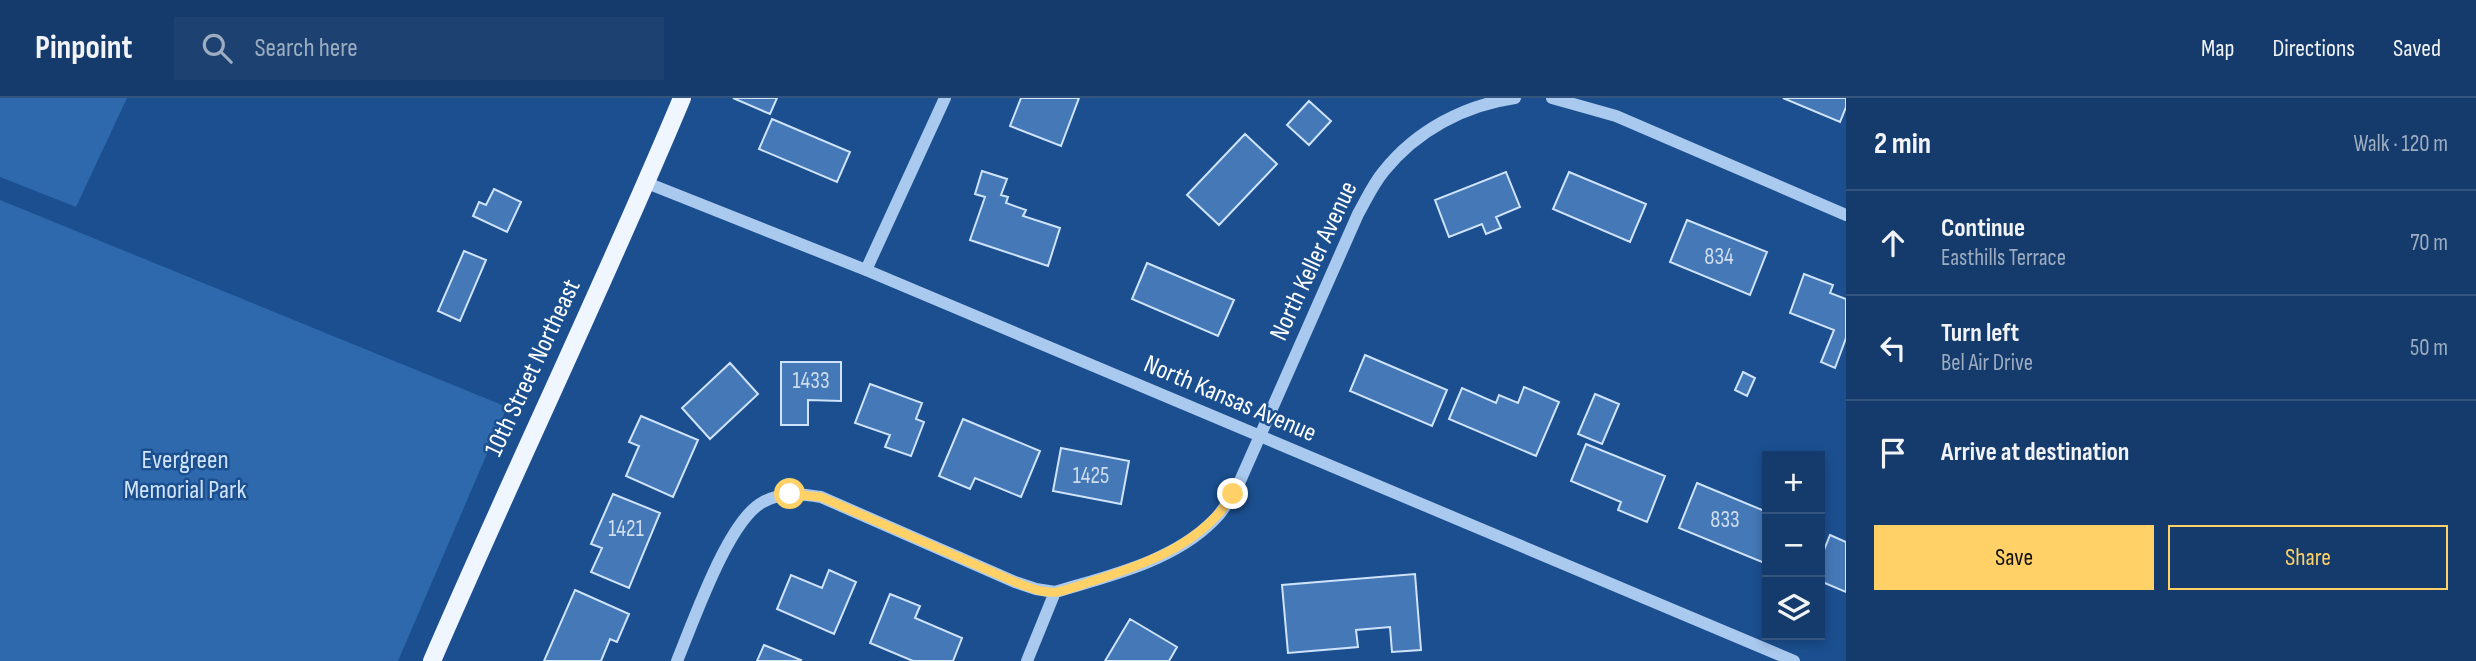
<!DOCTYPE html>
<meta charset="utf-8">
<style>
:root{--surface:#143b6b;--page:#1d4271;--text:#f1f3f6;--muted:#9dadc1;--line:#33557e;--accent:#ffd166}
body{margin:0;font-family:"Sofia Sans Condensed",sans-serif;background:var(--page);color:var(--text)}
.controls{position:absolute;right:21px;bottom:21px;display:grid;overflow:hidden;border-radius:0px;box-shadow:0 4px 10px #0003}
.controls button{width:63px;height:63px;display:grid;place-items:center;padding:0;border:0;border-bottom:2px solid var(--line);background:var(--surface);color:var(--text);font:35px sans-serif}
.stop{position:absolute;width:21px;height:21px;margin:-16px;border:5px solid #ffd166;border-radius:50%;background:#fff}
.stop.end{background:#ffd166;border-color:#fff;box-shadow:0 2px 7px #0008}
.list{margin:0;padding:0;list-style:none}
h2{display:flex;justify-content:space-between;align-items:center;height:91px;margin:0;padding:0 28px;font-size:30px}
h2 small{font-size:23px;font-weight:400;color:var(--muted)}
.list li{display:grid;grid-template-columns:46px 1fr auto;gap:21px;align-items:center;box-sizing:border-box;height:105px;padding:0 28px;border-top:2px solid var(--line)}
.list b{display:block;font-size:26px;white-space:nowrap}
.list p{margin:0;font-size:23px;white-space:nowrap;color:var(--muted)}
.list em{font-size:23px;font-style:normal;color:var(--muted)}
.actions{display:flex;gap:14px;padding:21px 28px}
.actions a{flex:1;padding:16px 0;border:2px solid var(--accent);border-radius:0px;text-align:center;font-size:24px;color:var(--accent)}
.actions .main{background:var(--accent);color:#111}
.icon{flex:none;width:38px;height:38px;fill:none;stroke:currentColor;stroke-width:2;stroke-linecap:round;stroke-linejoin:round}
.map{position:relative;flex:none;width:1846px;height:563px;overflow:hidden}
header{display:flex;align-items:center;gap:42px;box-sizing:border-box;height:98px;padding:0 35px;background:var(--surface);border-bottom:2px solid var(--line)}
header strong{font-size:33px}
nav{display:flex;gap:38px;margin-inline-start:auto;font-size:24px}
.search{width:490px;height:63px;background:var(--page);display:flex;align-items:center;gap:18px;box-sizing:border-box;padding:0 24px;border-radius:0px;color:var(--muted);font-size:26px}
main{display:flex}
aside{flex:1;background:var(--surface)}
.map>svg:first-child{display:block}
.green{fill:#2e69ad}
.building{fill:#4478b7;stroke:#cfe3fa;stroke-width:2}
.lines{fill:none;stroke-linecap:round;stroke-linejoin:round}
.minor{stroke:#a9c9ee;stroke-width:12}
.major{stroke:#f0f6ff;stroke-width:18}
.route{stroke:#ffd166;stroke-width:9}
.labels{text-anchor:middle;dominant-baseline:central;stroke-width:5;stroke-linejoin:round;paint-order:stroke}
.number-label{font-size:23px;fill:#d0dded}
.street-label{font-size:26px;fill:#fff;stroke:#1b4f8f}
.park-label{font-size:26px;fill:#cfe3fa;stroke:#1b4f8f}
</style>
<header>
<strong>Pinpoint</strong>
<div class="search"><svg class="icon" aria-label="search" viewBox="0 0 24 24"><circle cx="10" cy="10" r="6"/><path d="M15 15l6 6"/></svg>Search here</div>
<nav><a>Map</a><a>Directions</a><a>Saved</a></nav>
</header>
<main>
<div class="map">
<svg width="1846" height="563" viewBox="0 0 1846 563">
<rect width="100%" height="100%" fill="#1b4f8f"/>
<!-- green -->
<path class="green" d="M0,0H127L76,109L0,79Z
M0,102L507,309L398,563H0Z"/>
<!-- building -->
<path class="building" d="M733,0H777L770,16Z
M1021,0H1079L1061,48L1010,28Z
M1783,0H1846V9L1840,24Z
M1309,3L1331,23L1309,47L1287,27Z
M772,21L850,54L837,84L759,51Z
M1245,36L1277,66L1219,127L1187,97Z
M982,73L1007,81L1001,97L1008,99L1006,105L1026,112L1023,118L1060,130L1048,168L970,142L985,99L975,96Z
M1506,74L1520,109L1496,119L1501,130L1486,136L1482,126L1449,139L1435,102Z
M1569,74L1646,106L1630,144L1553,111Z
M494,91L521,104L507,134L473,118L479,104L486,107Z
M1687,122L1767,154L1750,197L1670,164Z
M464,153L486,162L460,223L438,213Z
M1147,165L1234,202L1218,238L1132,201Z
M1804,176L1833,187L1830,195L1846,201V240L1835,270L1821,264L1834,232L1790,215Z
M1365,257L1447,292L1432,328L1350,293Z
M781,264H841V303L808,302V327H781Z
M730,265L758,296L710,341L682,310Z
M1743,274L1755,280L1747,298L1735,292Z
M870,286L922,305L916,321L924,324L911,358L885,349L890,337L855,325Z
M1524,289L1559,304L1536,358L1449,321L1462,290L1496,305L1499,297L1518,305Z
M1595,296L1619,306L1602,346L1578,336Z
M641,318L698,342L673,399L626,378L639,348L629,344Z
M963,321L1040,353L1021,399L975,380L970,391L939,378Z
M1586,346L1665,378L1647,424L1618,412L1621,404L1571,383Z
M1061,350L1129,363L1121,406L1053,393Z
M1697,385L1767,414V466L1679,430Z
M613,396L660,415L629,490L591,474L602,450L591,446Z
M1830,437L1846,444V494L1820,483V462Z
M829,472L856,484L834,536L777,511L791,477L822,490Z
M1415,476L1421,552L1392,554L1390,529L1356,532L1358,549L1288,555L1282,487Z
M575,492L629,516L617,544L610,541L601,563H544Z
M890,496L920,508L915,520L962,540L953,563H913L870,545Z
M1130,521L1177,549L1169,563H1105Z
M764,547L801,562L800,563H757Z"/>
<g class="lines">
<!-- minor -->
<path class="minor" d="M1552,0L1616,18L1846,117
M647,85L866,172L1794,563
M866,172L945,0
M677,563C693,525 728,422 763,404C781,394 801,396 821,399L1015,484L1036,491L1055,494
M1027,563L1055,494C1108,478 1172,464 1213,423C1225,412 1232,397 1240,383L1358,116C1366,102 1373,86 1384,73C1416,33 1464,7 1515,0"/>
<!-- major -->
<path class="major" d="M432,563C513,375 603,189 682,0"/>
</g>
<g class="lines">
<!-- route -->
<path class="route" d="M790,396L821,399L1015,484C1028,489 1043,496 1057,494C1071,491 1085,485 1099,481C1151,464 1204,444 1233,396"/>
</g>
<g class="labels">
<!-- number labels -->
<g class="number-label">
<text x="1719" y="159">834</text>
<text x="811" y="283">1433</text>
<text x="1091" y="378">1425</text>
<text x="1725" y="422">833</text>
<text x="626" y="431">1421</text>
</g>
<!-- street labels -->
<g class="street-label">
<text transform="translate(1314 163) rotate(-65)">North Keller Avenue</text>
<text transform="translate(533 270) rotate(-65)">10th Street Northeast</text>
<text transform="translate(1230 301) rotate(23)">North Kansas Avenue</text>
</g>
<!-- park labels -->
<g class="park-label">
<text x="185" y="362">Evergreen<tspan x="185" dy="30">Memorial Park</tspan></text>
</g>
</g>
</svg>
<div class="controls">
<button>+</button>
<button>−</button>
<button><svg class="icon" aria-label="layers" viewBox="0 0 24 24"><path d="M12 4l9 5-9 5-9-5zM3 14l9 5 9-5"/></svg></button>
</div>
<div class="stop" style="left:790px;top:396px"></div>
<div class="stop end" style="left:1233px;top:396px"></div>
</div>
<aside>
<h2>2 min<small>Walk · 120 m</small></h2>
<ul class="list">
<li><svg class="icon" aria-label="ahead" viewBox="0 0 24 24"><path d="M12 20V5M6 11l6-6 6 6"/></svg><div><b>Continue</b><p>Easthills Terrace</p></div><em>70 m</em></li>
<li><svg class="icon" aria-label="left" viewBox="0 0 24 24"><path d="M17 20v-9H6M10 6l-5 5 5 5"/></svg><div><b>Turn left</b><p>Bel Air Drive</p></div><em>50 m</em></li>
<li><svg class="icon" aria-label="arrive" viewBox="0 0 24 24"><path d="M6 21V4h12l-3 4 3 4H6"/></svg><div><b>Arrive at destination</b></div></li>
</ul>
<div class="actions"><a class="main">Save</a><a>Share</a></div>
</aside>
</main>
